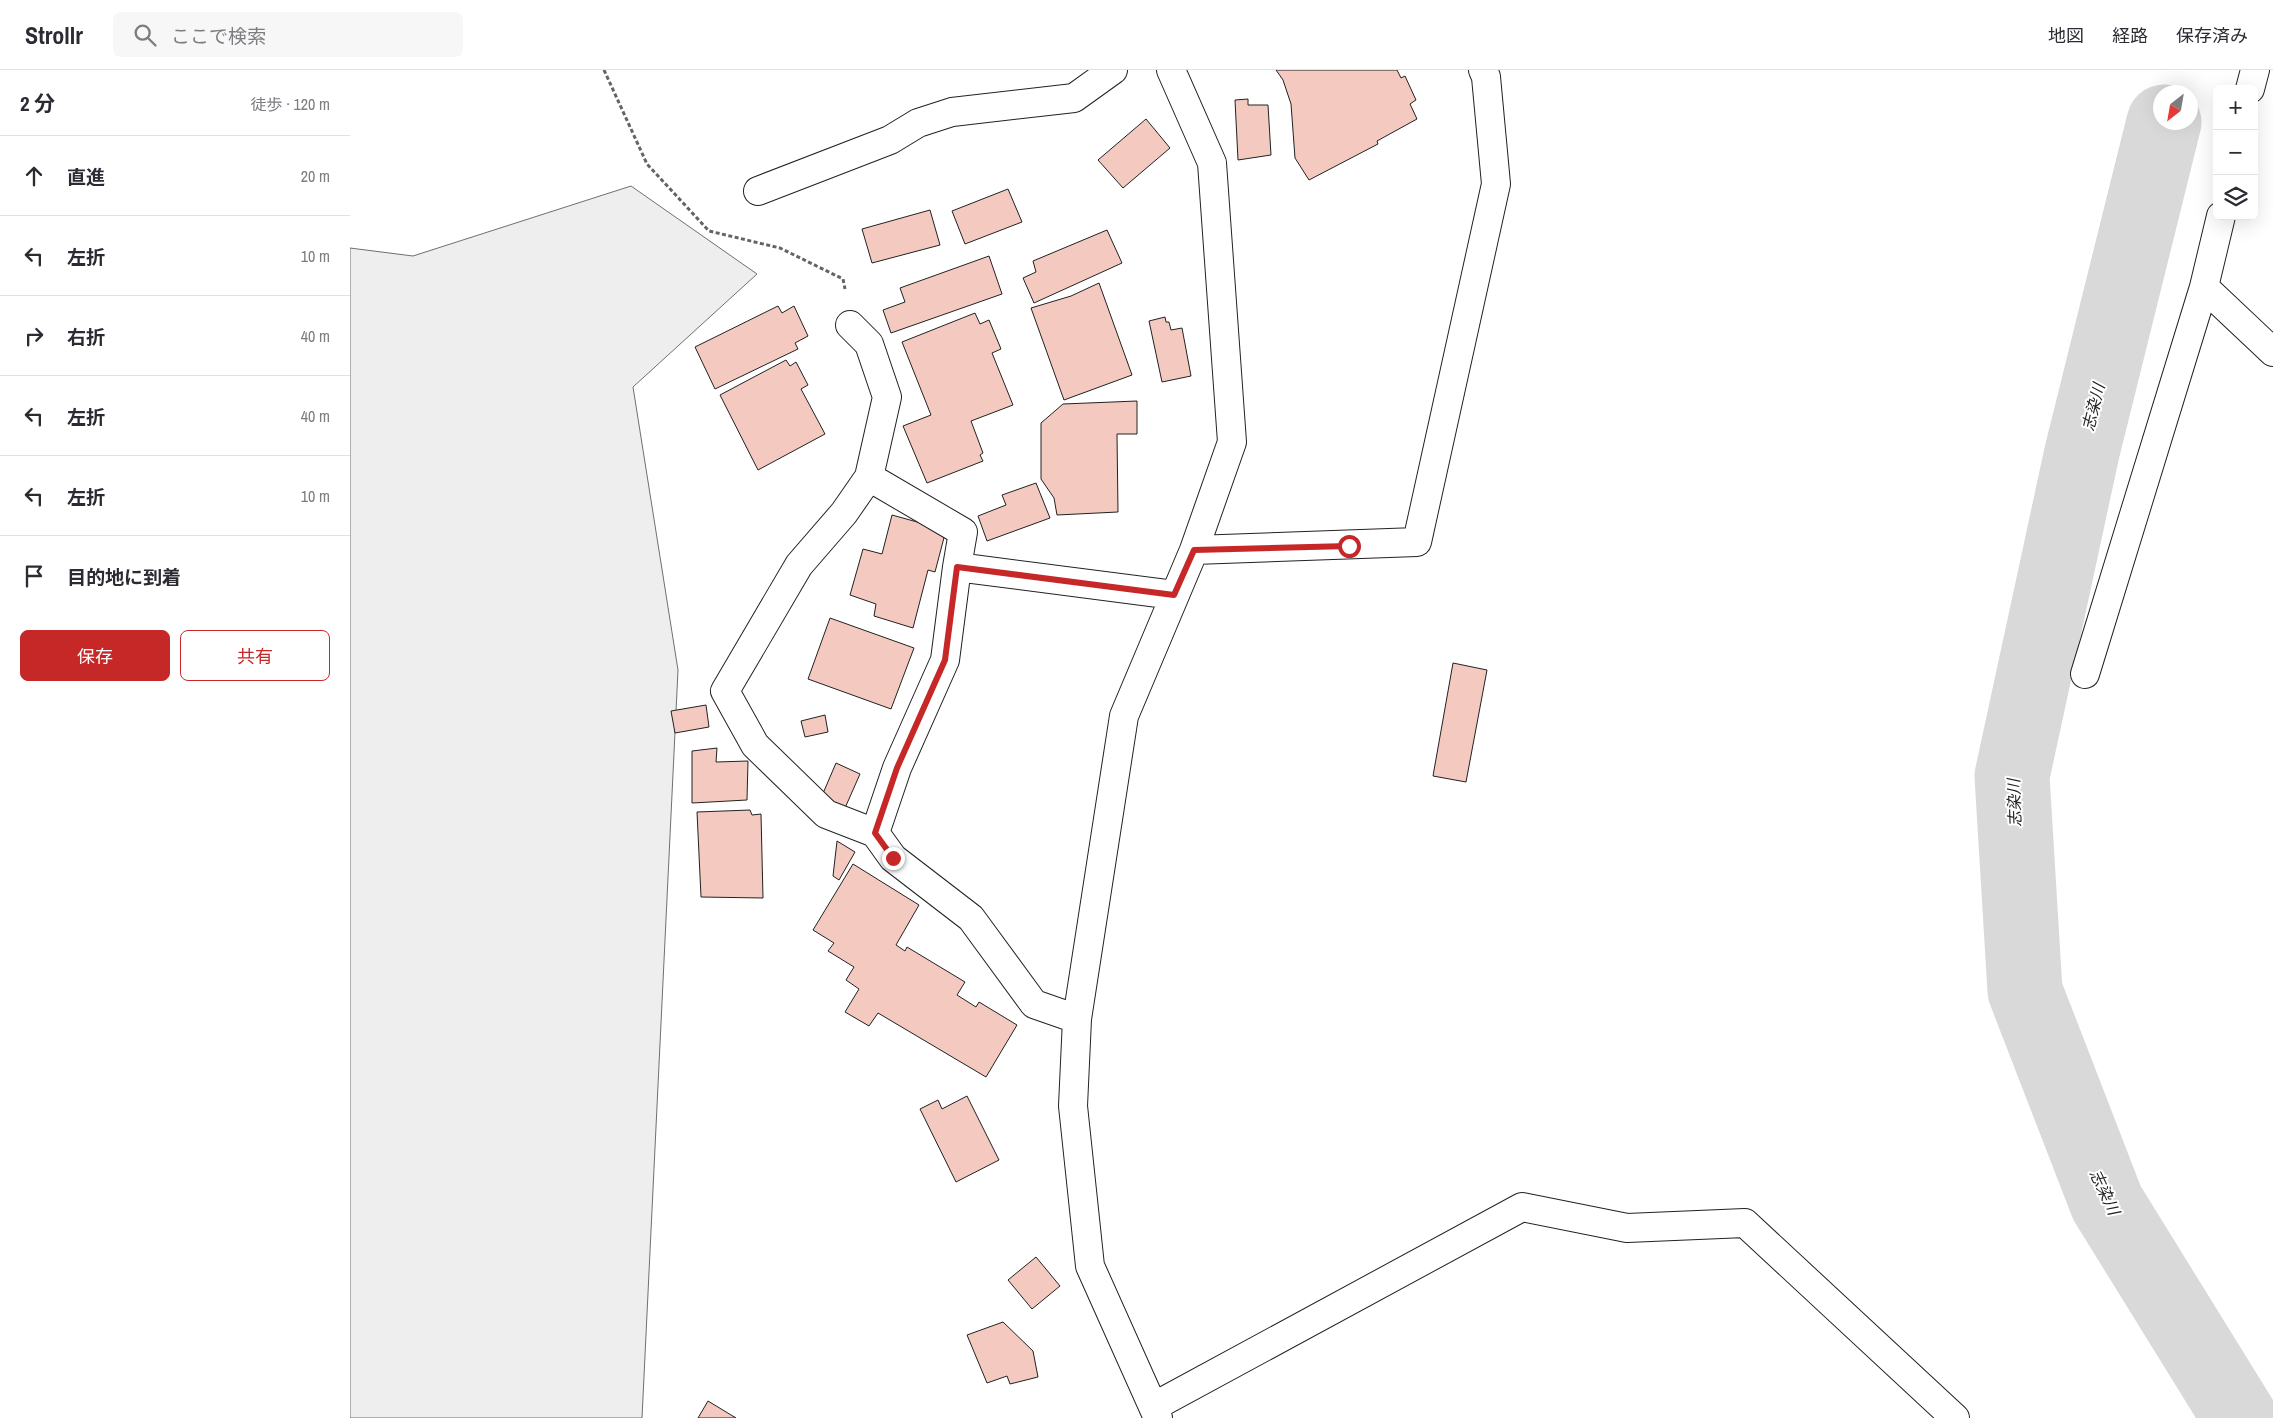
<!DOCTYPE html>
<html lang="ja">
<meta charset="utf-8">
<style>
:root{--surface:#fff;--page:#f7f7f7;--text:#2b2b33;--muted:#7c7c81;--line:#e1e1e2;--accent:#c62828}
body{margin:0;font-family:"Archivo Narrow","Noto Sans JP",sans-serif;background:var(--page);color:var(--text)}
.controls{position:absolute;right:15px;top:15px;display:grid;overflow:hidden;border-radius:8px;box-shadow:0 5px 20px #0002}
.controls button{width:45px;height:45px;display:grid;place-items:center;padding:0;border:0;border-bottom:1px solid var(--line);background:var(--surface);color:var(--text);font:25px sans-serif}
.compass{position:absolute;left:1803px;top:15px;width:45px;height:45px;border-radius:50%;background:var(--surface);box-shadow:0 5px 20px #0002;rotate:211deg}
.stop{position:absolute;width:15px;height:15px;margin:-11px;border:4px solid #c62828;border-radius:50%;background:#fff}
.stop.end{background:#c62828;border-color:#fff;box-shadow:0 1px 5px #0008}
.list{margin:0;padding:0;list-style:none}
h2{display:flex;justify-content:space-between;align-items:center;height:65px;margin:0;padding:0 20px;font-size:21px}
h2 small{font-size:16px;font-weight:400;color:var(--muted)}
.list li{display:grid;grid-template-columns:32px 1fr auto;gap:15px;align-items:center;box-sizing:border-box;height:80px;padding:0 20px;border-top:1px solid var(--line)}
.list b{display:block;font-size:19px;white-space:nowrap}
.list em{font-size:16px;font-style:normal;color:var(--muted)}
.actions{display:flex;gap:10px;padding:15px 20px}
.actions a{flex:1;padding:11px 0;border:1px solid var(--accent);border-radius:8px;text-align:center;font-size:18px;color:var(--accent)}
.actions .main{background:var(--accent);color:#fff}
.icon{flex:none;width:28px;height:28px;fill:none;stroke:currentColor;stroke-width:2;stroke-linecap:round;stroke-linejoin:round}
.map{position:relative;flex:none;width:1923px;height:1348px;overflow:hidden}
header{display:flex;align-items:center;gap:30px;box-sizing:border-box;height:70px;padding:0 25px;background:var(--surface);border-bottom:1px solid var(--line)}
header strong{font-size:24px}
nav{display:flex;gap:28px;margin-inline-start:auto;font-size:18px}
.search{width:350px;height:45px;background:var(--page);display:flex;align-items:center;gap:12px;box-sizing:border-box;padding:0 18px;border-radius:8px;color:var(--muted);font-size:19px}
main{display:flex}
aside{flex:1;background:var(--surface)}
.map>svg:first-child{display:block}
.green{fill:#eee;stroke:#6f6f6f}
.lines{fill:none;stroke-linecap:round;stroke-linejoin:round}
.river{stroke:#d9d9d9;stroke-width:75}
.building{fill:#f3c9c0;stroke:#222}
.minor-casing{stroke:#222;stroke-width:30}
.path{stroke:#646464;stroke-width:3;stroke-dasharray:4 2.5;stroke-linecap:butt}
.minor{stroke:#fff;stroke-width:28}
.route{stroke:#c62828;stroke-width:6}
.labels{text-anchor:middle;dominant-baseline:central;stroke-width:4;stroke-linejoin:round;paint-order:stroke}
.water-label{font-size:16px;font-style:italic;fill:#222;stroke:#fff}
</style>
<header>
<strong>Strollr</strong>
<div class="search"><svg class="icon" aria-label="search" viewBox="0 0 24 24"><circle cx="10" cy="10" r="6"/><path d="M15 15l6 6"/></svg>ここで検索</div>
<nav><a>地図</a><a>経路</a><a>保存済み</a></nav>
</header>
<main>
<aside>
<h2>2 分<small>徒歩 · 120 m</small></h2>
<ul class="list">
<li><svg class="icon" aria-label="ahead" viewBox="0 0 24 24"><path d="M12 20V5M6 11l6-6 6 6"/></svg><div><b>直進</b></div><em>20 m</em></li>
<li><svg class="icon" aria-label="left" viewBox="0 0 24 24"><path d="M17 20v-9H6M10 6l-5 5 5 5"/></svg><div><b>左折</b></div><em>10 m</em></li>
<li><svg class="icon" aria-label="right" viewBox="0 0 24 24"><path d="M7 20v-9h11M14 6l5 5-5 5"/></svg><div><b>右折</b></div><em>40 m</em></li>
<li><svg class="icon" aria-label="left" viewBox="0 0 24 24"><path d="M17 20v-9H6M10 6l-5 5 5 5"/></svg><div><b>左折</b></div><em>40 m</em></li>
<li><svg class="icon" aria-label="left" viewBox="0 0 24 24"><path d="M17 20v-9H6M10 6l-5 5 5 5"/></svg><div><b>左折</b></div><em>10 m</em></li>
<li><svg class="icon" aria-label="arrive" viewBox="0 0 24 24"><path d="M6 21V4h12l-3 4 3 4H6"/></svg><div><b>目的地に到着</b></div></li>
</ul>
<div class="actions"><a class="main">保存</a><a>共有</a></div>
</aside>
<div class="map">
<svg width="1923" height="1348" viewBox="0 0 1923 1348">
<rect width="100%" height="100%" fill="#fff"/>
<!-- green -->
<path class="green" d="M281,116L407,204L283,317L328,600L292,1348H0V178L63,186Z"/>
<g class="lines">
<!-- river -->
<path class="river" d="M1814,52L1732,382L1662,706L1675,921L1757,1133L1890,1348"/>
</g>
<!-- building -->
<path class="building" d="M926,0H1047L1051,8L1055,6L1066,30L1060,34L1067,49L1027,71L1028,74L959,110L945,88L941,34L933,10Z
M898,29V35H918L921,85L888,90L885,30Z
M796,49L820,78L773,118L748,90Z
M658,119L672,152L615,174L602,141Z
M580,140L590,175L522,193L512,159Z
M757,160L772,193L684,233L673,208L686,202L683,191Z
M639,186L652,224L541,263L533,240L555,232L550,218Z
M749,213L782,305L714,330L681,238L721,226Z
M428,236L432,243L444,236L458,266L445,273L448,279L365,319L345,277Z
M625,243L630,254L639,250L651,279L642,283L663,335L621,351L633,383L630,385L633,391L577,413L553,356L581,345L552,272Z
M815,247L816,252H819L821,260L832,258L841,306L812,312L799,251Z
M436,290L440,296L446,292L458,315L451,319L475,364L408,400L370,325Z
M787,331V364H767L768,442L707,445L704,428L691,409V353L713,334Z
M686,413L700,448L637,471L628,446L656,435L652,425Z
M542,445L596,460L585,502L578,500L563,558L524,546L526,534L500,525L513,479L532,484Z
M480,548L564,578L541,639L458,609Z
M1103,593L1137,600L1116,712L1083,706Z
M356,635L359,657L325,663L321,641Z
M475,645L478,662L455,667L451,651Z
M367,678L366,692L398,691L397,730L342,733V681Z
M486,693L510,704L495,738L471,728Z
M400,740L402,745L411,744L413,828L351,827L347,742Z
M487,771L505,782L489,810L483,806Z
M503,794L569,835L546,875L555,881L557,877L615,912L607,925L626,937L629,932L667,955L636,1007L528,943L519,956L495,942L509,919L496,910L504,897L478,881L484,873L463,860Z
M617,1026L649,1090L606,1112L570,1039L588,1030L592,1039Z
M686,1187L710,1216L682,1239L658,1210Z
M653,1252L683,1281L688,1307L660,1314L657,1306L637,1313L617,1265Z
M358,1331L386,1348H348Z"/>
<g class="lines">
<defs>
<path id="minor" d="M1900,19L1905,0
M408,121L540,70L568,53L602,42L724,28L763,0
M1871,146L1854,217L1923,282
M500,255L519,274L537,327L519,407L494,443L449,495L375,621L405,675L476,744L525,763
M519,407L613,462L607,497
M844,480L1067,472L1146,114L1136,7L1133,0
M1735,604L1854,217
M727,949L684,934L621,848L543,788L525,763L547,698L595,590L607,497L824,525
M803,1337L1172,1137L1277,1158L1395,1153L1605,1348
M808,1348L740,1196L723,1036L727,949L774,646L844,480L882,372L862,93L821,0"/>
</defs>
<!-- minor casing -->
<use href="#minor" class="minor-casing"/>
<!-- path -->
<path class="path" d="M254,0L297,94L359,161L430,178L493,209L495,219"/>
<!-- minor -->
<use href="#minor" class="minor"/>
</g>
<g class="lines">
<!-- route -->
<path class="route" d="M543,788L525,763L547,698L595,590L607,497L824,525L844,480L999,476"/>
</g>
<g class="labels">
<!-- water labels -->
<g class="water-label">
<text transform="translate(1743 337) rotate(-76)">志染川</text>
<text transform="translate(1664 733) rotate(-92)">志染川</text>
<text transform="translate(1755 1122) rotate(65)">志染川</text>
</g>
</g>
</svg>
<div class="controls">
<button>+</button>
<button>−</button>
<button><svg class="icon" aria-label="layers" viewBox="0 0 24 24"><path d="M12 4l9 5-9 5-9-5zM3 14l9 5 9-5"/></svg></button>
</div>
<svg class="compass" viewBox="-18 -18 36 36"><path d="M0-13l5 13h-10z" fill="#e53935"/><path d="M0 13l5-13h-10z" fill="#7c7c81"/></svg>
<div class="stop" style="left:999px;top:476px"></div>
<div class="stop end" style="left:543px;top:788px"></div>
</div>
</main>
